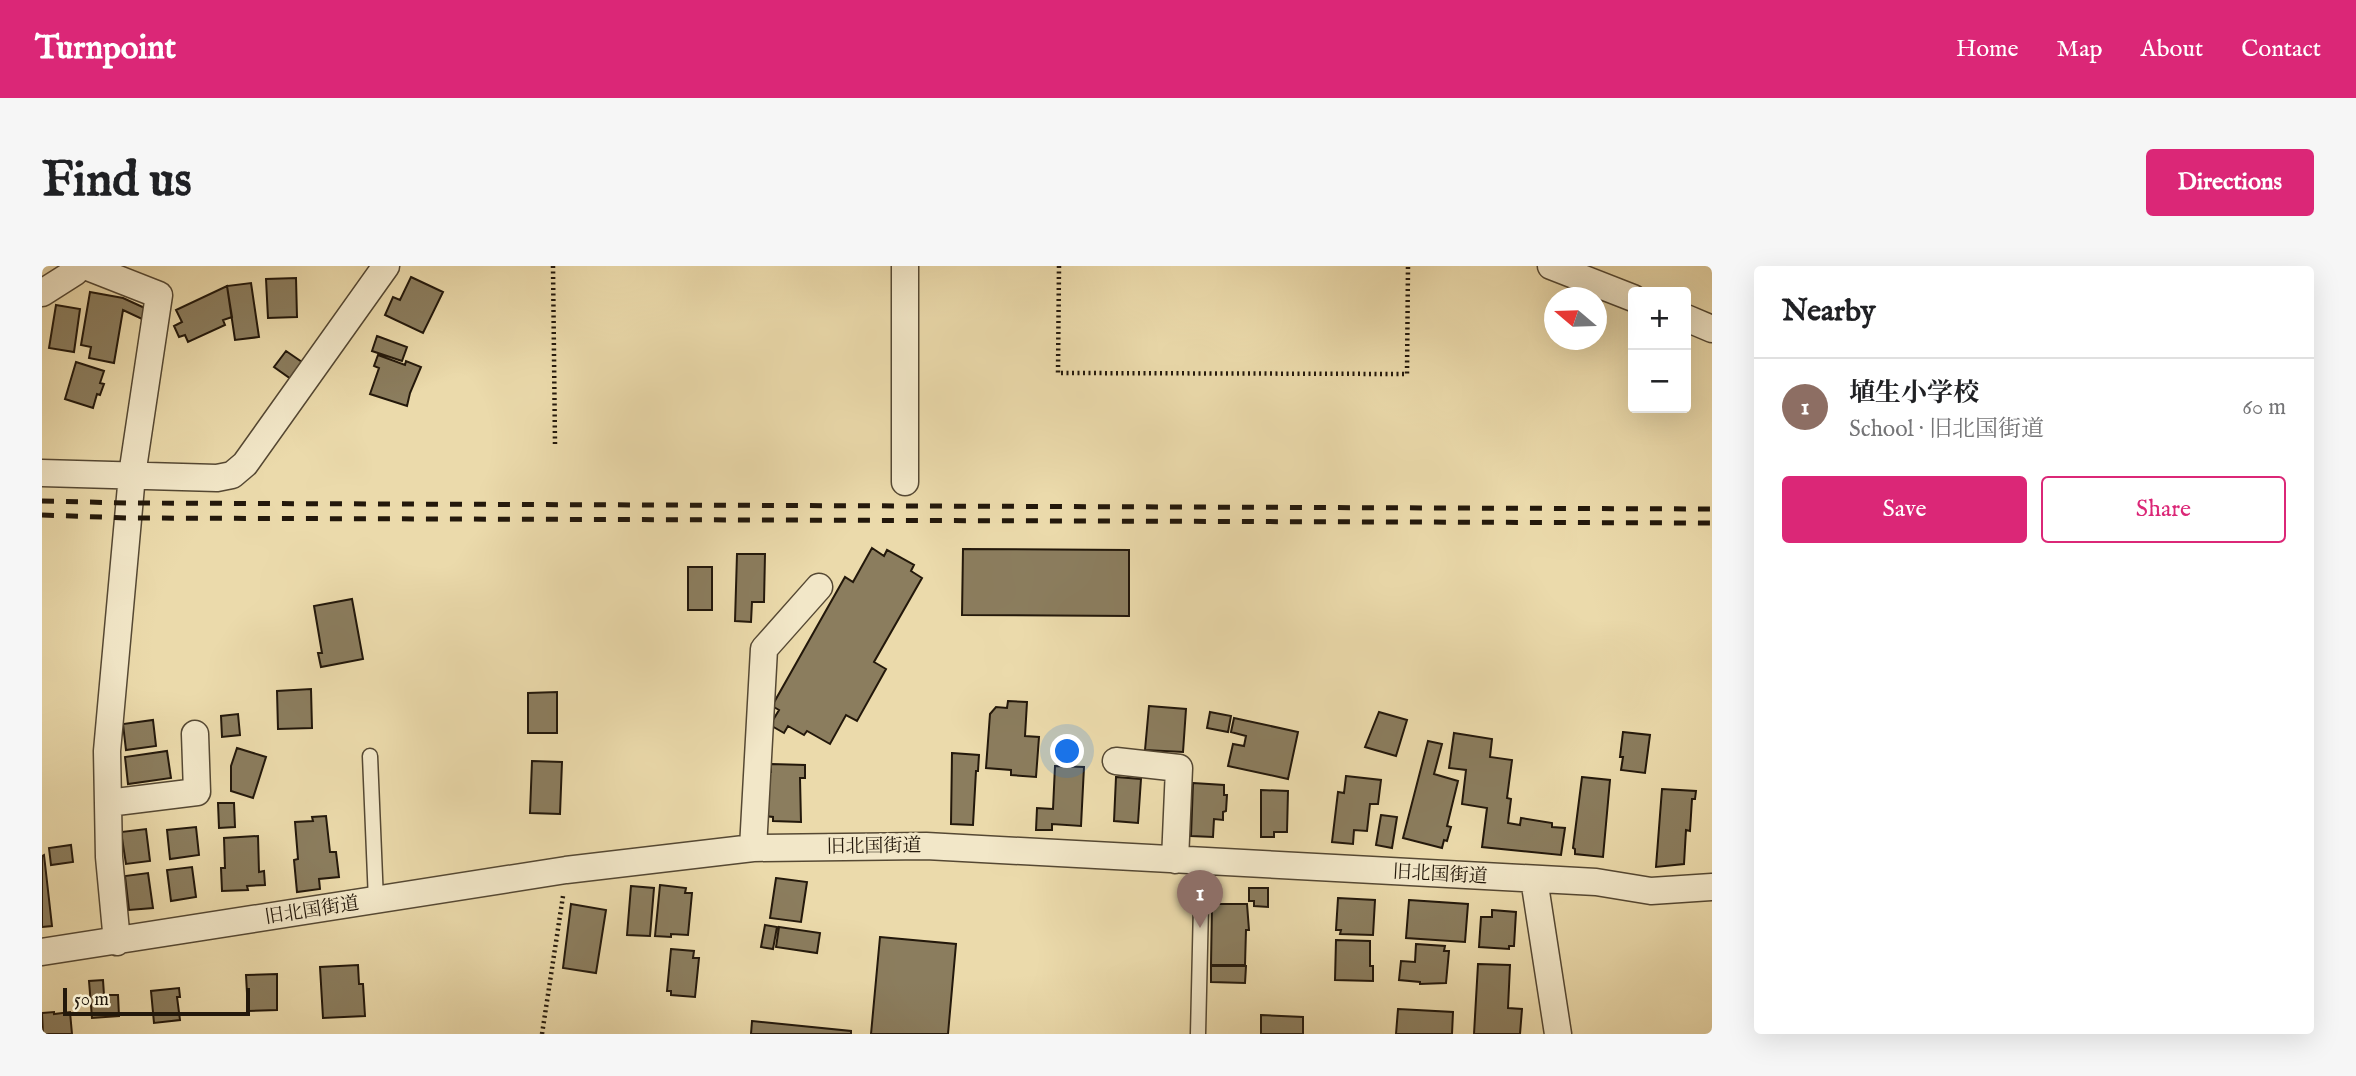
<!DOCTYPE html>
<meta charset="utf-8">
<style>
:root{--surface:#fff;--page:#f6f6f6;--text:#202124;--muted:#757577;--line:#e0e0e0;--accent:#db2777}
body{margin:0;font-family:"IM FELL English","Noto Serif JP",serif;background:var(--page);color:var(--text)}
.controls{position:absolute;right:21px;top:21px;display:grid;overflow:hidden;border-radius:7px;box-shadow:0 7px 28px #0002}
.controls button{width:63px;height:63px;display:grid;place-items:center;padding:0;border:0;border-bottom:2px solid var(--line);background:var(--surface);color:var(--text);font:35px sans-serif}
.compass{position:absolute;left:1502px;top:21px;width:63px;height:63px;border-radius:50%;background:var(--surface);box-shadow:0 7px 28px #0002;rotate:289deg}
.scale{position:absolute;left:21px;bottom:18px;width:187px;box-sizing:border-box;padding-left:7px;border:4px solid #23180b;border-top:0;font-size:19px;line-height:24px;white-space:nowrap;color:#23180b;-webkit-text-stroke:5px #f2e7c8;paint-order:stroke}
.you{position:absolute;left:1026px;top:486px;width:24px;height:24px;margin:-18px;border:5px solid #fff;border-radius:50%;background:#1a73e8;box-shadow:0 0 0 10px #1a73e833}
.badge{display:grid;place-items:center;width:46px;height:46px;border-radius:50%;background:var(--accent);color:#fff;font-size:23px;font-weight:700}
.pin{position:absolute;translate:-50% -58px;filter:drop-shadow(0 2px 4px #0008)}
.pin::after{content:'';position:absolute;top:37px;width:24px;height:21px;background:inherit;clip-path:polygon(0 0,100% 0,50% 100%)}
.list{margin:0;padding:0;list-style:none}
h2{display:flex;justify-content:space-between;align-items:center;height:91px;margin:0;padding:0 28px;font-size:30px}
h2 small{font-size:23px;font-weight:400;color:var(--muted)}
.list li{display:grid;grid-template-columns:46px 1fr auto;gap:21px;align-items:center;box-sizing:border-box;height:98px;padding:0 28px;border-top:2px solid var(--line)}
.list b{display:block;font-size:26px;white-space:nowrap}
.list p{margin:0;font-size:23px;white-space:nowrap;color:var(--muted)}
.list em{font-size:23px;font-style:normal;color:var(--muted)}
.actions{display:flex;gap:14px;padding:21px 28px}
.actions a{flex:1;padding:16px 0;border:2px solid var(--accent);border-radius:7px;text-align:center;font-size:24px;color:var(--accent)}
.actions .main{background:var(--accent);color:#fff}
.map{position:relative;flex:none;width:1670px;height:768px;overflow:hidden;border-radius:7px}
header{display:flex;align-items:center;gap:42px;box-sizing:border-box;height:98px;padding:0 35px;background:var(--accent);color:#fff}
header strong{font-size:33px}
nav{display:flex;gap:38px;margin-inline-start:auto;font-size:24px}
.intro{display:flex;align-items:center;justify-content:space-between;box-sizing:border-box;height:168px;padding:0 42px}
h1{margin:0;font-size:49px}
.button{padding:18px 32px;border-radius:7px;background:var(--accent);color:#fff;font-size:24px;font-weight:700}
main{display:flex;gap:42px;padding:0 42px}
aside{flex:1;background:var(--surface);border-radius:7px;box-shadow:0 7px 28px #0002}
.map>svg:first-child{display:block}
.building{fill:#8b7d5e;stroke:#23180b;stroke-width:2}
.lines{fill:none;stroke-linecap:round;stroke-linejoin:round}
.service-casing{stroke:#554833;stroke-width:17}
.minor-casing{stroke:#554833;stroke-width:29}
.path{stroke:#23180b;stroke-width:4.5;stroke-dasharray:2 3.5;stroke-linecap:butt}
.service{stroke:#f2e7c8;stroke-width:14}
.minor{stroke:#f2e7c8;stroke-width:26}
.rail{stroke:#23180b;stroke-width:5;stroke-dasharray:12 12;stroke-linecap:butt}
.labels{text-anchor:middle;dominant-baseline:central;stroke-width:6;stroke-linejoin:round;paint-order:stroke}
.street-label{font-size:19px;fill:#23180b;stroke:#f2e7c8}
</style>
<header>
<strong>Turnpoint</strong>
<nav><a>Home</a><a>Map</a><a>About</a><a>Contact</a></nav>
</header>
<div class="intro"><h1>Find us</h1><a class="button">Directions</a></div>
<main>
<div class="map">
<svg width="1670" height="768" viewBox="0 0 1670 768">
<rect width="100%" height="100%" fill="#ebdaab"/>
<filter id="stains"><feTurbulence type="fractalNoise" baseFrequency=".00286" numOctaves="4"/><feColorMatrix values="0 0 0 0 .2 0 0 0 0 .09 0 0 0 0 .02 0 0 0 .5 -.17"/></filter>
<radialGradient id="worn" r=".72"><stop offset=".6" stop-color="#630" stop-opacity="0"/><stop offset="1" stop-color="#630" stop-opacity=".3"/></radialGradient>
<!-- building -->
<path class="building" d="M369,11L401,26L381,67L343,49L351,31L358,34Z
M254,12L255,51L226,52L224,13Z
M209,17L217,71L193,74L185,20Z
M185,20L190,51L181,54L183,59L146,76L143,69L137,71L132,60L140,56L134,44Z
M48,26L81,32L105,43L100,53L81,44L72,97L47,92L49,81L39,79Z
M14,39L38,43L32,86L7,82Z
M335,70L365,81L360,95L330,85Z
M244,85L260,96L249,113L232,101Z
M336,89L363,99L364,95L379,101L368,127L365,140L328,128L337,102L332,100Z
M34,96L62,105L58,117L62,118L58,129L55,128L51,142L23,133Z
M830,282L842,290L845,284L872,299L869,305L880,312L832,396L844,403L815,455L804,449L788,478L765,465L762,469L746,460L742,467L728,459L737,444L730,440L803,311L811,316Z
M921,283L1087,284V350L920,349Z
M695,288H723L722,336H710L709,356L693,355Z
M646,301H670V344H646Z
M310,333L321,393L279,401L276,387H280L272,340Z
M269,423L270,462L236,463L235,425Z
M515,426V467H486V427Z
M966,435L985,436L983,470L997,471L994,511L969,509V504L944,502L948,448L954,441L965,442Z
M1107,440L1144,443L1141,486L1103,484Z
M1168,446L1189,450L1186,466L1165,462Z
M1337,446L1365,454L1354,490L1323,481Z
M196,448L198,469L180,471L179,450Z
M1192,452L1256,466L1246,513L1186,500L1191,478L1202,480L1204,470L1189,466Z
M111,454L114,480L84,484L81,458Z
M1581,466L1608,469L1603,507L1579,504L1581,491H1578Z
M1412,467L1450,473L1448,491L1470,494L1465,532L1469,533L1466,557L1478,559L1479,552L1510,557V561L1523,562L1519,589L1440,581L1445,542L1420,538L1424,504L1407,502Z
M1386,475L1400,478L1392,508L1416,515L1405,560L1409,561L1405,575L1402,574L1400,582L1361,572Z
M195,482L224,491L211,532L189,525V500Z
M125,485L129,512L86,518L83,491Z
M910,487L937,489L936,505H934L931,559L909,558Z
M490,495L520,496L518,548L488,547Z
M729,498L763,499V512H758L759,556L731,555V551L723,550L725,506H729Z
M1013,500L1042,501L1039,560L1010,558V564H994L995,542L1011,543Z
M1304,510L1339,514L1336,538H1328L1325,565L1312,564L1311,578L1290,576L1296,526L1302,527Z
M1074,511L1099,513L1096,557L1072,555Z
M1540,511L1568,514L1561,591L1533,588V583L1531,582Z
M1151,517L1182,519V529H1185L1184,545L1181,546V554L1172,553L1171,571L1149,570Z
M1620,523L1654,525L1653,533H1650L1648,565L1644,564L1642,598L1614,601Z
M1219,524L1246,525L1245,566H1232V571H1219Z
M176,537H192L193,561L177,562Z
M1339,549L1355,551L1350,582L1334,579Z
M284,550L288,586H294L297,611L277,613L278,623L255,626L252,594L256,593L253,556L271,555L270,551Z
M154,561L157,589L128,593L125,564Z
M104,563L108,595L84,598L79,566Z
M216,570L217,606L222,605L223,619L205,620L206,624L180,625L179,602H183L182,572Z
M29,579L31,596L9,599L7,582Z
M2,589L10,660L0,661V590Z
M150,601L154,631L129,635L125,604Z
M106,607L111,642L87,644L83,610Z
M734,612L765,616L759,656L728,652Z
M618,619L644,622L643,627H650L646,669L629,668V671L613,670Z
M589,620L612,622L608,670L585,669Z
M1207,622H1226V641L1212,640V635H1207Z
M1296,632L1333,634L1331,669L1298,668L1299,664H1294Z
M1367,634L1426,638L1423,676L1364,672Z
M529,638L564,644L554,707L521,702Z
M1170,638H1205L1207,664H1204L1203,699H1169Z
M1450,644L1474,646L1472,680H1467V683L1437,681L1439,651H1450Z
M723,659L735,661L731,683L719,681Z
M737,661L778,667L775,687L734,681Z
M838,671L914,678L906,768H829Z
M1294,674L1328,675V700H1331V715L1293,714Z
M1374,678L1403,680L1402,685H1407L1404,717L1378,718V716L1357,714L1359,695L1373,696Z
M629,683L652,685L651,692H657L653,731L629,729V725H625Z
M1436,698L1468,699L1466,742L1480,743L1478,768H1432Z
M316,699L317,718H321L323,750L281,752L278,701Z
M1169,700H1204L1203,717L1169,716Z
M235,708V744L206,745L204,709Z
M61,714L62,729H76L77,750L50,752L47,715Z
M137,722L138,731H135L138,754L112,757L109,725Z
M1356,743L1411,746L1410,768H1354Z
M12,746V748L28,746L30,768H1L0,747Z
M1219,749L1261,751V768H1219Z
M710,755L809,765V768H709Z"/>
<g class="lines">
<defs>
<path id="service" d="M328,490L334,635
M1156,768L1160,596"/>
<path id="minor" d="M43,0L117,29L90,209L65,485L67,591L75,676
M863,0V216
M1509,0L1591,32
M0,27L33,6L38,0
M1644,52L1670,63
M0,207L175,212L190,209L203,198L344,0
M1074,495L1137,502L1133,594
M66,537L155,526L153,468
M711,582L722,383L777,321
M1492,613L1516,768
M0,686L524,604L711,582L884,580L1554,616L1609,625L1670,621"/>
</defs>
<!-- service casing -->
<use href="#service" class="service-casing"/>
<!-- minor casing -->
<use href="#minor" class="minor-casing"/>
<!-- path -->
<path class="path" d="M511,0L513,178
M1017,0L1016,107L1365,108L1366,0
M500,768L521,630"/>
<!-- service -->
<use href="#service" class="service"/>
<!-- minor -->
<use href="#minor" class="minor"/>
<!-- rail -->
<path class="rail" d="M0,235L87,237L1670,243
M0,249L85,252L1670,257"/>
</g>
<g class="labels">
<!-- street labels -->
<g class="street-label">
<text transform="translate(832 581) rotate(-1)">旧北国街道</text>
<text transform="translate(1398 609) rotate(3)">旧北国街道</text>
<text transform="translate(270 645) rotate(-9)">旧北国街道</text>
</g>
</g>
<rect width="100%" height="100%" filter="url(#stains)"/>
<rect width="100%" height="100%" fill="url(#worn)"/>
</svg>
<div class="controls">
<button>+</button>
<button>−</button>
</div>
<svg class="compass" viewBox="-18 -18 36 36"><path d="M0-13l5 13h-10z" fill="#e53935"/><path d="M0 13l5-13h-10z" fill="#757577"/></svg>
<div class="scale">50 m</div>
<div class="you"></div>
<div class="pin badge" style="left:1158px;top:662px;background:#8d6e63">1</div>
</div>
<aside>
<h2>Nearby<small></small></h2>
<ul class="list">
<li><span class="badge" style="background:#8d6e63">1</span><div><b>埴生小学校</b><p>School · 旧北国街道</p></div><em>60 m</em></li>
</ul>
<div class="actions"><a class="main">Save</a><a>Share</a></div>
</aside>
</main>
